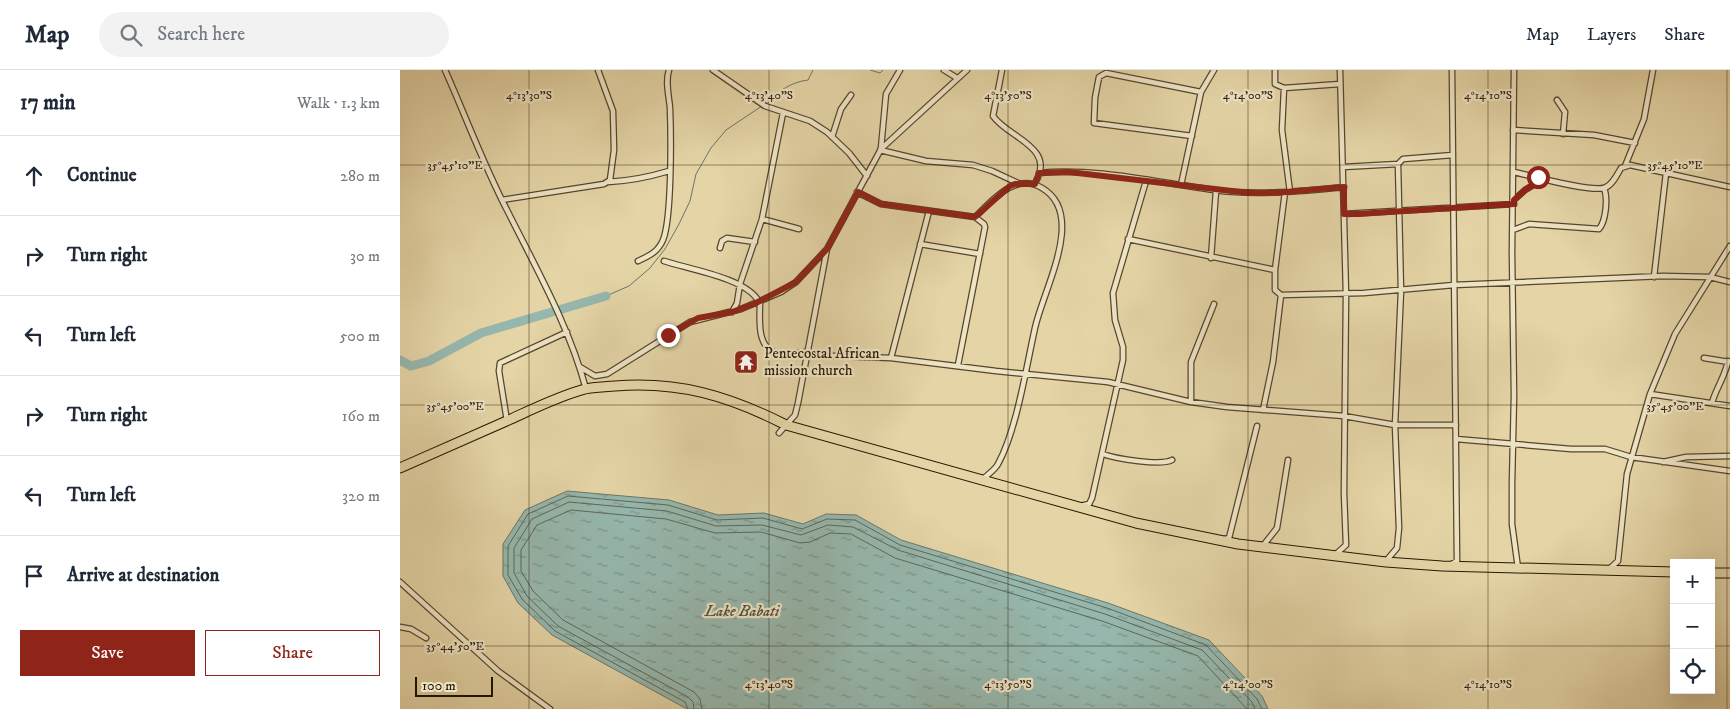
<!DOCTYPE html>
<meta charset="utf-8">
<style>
:root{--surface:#fff;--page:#f2f2f3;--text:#1f2937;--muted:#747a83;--line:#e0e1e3;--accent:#8f2418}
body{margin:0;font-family:"IM FELL DW Pica",serif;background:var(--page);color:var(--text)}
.controls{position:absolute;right:15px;bottom:15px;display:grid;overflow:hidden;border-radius:0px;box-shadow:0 5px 20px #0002}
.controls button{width:45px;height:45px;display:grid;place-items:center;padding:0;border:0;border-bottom:1px solid var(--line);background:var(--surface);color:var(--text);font:25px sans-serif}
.scale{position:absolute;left:15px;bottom:12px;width:78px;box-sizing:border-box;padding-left:5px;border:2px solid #271702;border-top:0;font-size:14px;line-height:18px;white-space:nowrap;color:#271702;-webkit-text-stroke:4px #ede3c5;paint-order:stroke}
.stop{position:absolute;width:15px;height:15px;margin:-11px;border:4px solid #8f2418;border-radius:50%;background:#fff}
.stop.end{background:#8f2418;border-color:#fff;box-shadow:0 1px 5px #0008}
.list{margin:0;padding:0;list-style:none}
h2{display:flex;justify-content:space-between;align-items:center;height:65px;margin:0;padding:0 20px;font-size:21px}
h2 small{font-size:16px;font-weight:400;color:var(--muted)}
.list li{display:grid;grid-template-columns:32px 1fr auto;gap:15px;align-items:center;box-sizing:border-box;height:80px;padding:0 20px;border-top:1px solid var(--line)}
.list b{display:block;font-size:19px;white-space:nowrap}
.list em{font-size:16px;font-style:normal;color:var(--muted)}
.actions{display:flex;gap:10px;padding:15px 20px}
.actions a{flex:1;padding:11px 0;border:1px solid var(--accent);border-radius:0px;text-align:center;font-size:18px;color:var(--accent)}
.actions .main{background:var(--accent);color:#fff}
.icon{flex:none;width:28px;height:28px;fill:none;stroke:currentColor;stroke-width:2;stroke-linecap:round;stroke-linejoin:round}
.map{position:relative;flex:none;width:1330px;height:639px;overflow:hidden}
header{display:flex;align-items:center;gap:30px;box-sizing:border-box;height:70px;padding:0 25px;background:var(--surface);border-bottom:1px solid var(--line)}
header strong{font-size:24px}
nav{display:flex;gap:28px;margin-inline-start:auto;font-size:18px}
.search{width:350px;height:45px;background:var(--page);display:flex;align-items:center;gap:12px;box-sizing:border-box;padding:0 18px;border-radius:28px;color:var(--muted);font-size:19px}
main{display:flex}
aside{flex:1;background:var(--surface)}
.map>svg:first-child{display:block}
.water{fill:url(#water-ripples);stroke:#6a7769}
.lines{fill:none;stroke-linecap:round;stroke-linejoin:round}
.shore{stroke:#5e6758;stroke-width:1}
.stream{stroke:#6a7769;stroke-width:1}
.river{stroke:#96b7ad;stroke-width:9}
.street-casing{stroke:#56462b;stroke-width:7}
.highway-casing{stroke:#271702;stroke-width:11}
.street{stroke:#ede3c5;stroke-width:4.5}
.highway{stroke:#e4d4a6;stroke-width:9}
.route{stroke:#8f2418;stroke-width:6}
.ticks{fill:none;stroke:#271702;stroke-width:1;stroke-opacity:0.45}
.labels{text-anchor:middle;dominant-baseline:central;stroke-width:4.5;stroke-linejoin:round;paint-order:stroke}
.poi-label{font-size:15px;fill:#271702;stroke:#ede3c5;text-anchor:start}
.water-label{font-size:16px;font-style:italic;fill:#4e4f3e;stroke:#ede3c5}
.ticks-label{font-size:12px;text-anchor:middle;fill:#271702;stroke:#ede3c5;stroke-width:4.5;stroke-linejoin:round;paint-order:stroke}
</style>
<header>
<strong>Map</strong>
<div class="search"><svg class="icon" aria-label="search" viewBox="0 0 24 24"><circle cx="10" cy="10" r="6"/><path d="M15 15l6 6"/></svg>Search here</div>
<nav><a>Map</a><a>Layers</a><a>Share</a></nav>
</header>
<main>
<aside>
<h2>17 min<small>Walk · 1.3 km</small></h2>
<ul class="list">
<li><svg class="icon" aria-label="ahead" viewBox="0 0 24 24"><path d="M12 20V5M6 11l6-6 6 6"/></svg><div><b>Continue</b></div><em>280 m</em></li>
<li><svg class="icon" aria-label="right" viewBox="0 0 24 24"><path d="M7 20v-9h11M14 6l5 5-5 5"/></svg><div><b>Turn right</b></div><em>30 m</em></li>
<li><svg class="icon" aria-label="left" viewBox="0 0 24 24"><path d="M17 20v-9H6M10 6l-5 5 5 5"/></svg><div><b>Turn left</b></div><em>500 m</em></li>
<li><svg class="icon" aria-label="right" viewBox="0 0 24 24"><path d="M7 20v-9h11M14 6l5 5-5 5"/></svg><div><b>Turn right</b></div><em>160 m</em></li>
<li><svg class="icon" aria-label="left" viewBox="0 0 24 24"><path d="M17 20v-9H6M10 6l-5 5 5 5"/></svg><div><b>Turn left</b></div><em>320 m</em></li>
<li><svg class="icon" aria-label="arrive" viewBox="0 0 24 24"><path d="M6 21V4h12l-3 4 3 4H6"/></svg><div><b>Arrive at destination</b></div></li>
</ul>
<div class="actions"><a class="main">Save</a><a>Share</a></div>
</aside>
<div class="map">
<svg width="1330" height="639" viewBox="0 0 1330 639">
<defs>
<pattern id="water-ripples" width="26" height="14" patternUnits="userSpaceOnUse" patternTransform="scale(1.25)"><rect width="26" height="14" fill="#96b7ad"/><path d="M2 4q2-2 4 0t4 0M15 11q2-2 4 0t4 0" fill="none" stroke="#7a948b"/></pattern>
</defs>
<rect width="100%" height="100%" fill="#e4d4a6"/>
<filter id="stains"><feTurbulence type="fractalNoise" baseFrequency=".004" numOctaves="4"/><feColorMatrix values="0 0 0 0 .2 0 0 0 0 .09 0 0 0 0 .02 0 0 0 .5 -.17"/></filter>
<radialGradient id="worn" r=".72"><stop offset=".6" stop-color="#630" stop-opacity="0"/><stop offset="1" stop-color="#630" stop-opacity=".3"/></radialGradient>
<!-- water -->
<path class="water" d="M167,421L269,430L318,445L364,443L403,454L426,444L456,445L501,470L708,533L809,570L862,626L868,639H287L152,565L118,533L103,506V474L125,440Z"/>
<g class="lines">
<!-- shore -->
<path class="shore" d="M288,639L285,632L155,561L122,529L108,505V476L128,444L168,426L268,435L317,450L363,448L402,459L427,449L455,450L500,475L707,538L806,575L857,629L862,639
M294,639L293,632L288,627L158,556L127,526L114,503V478L132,449L169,432L267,441L316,456L362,455L401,465L428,455L453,457L498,480L705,544L802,580L852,632L855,639
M302,639L300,629L294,622L163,550L133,521L121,501V480L137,455L171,440L266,449L315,463L361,462L400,473L410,472L430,463L451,464L495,488L702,551L798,586L847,639"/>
<!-- stream -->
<path class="stream" d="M470,0L480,3L483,0
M366,35C376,22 391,12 408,10L413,0
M206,226L229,216L250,198L265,179L279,154L290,131L296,104L311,78L326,60L362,36"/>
<!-- river -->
<path class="river" d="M0,290L11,296L29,291L81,263L206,226"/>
<defs>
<path id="street" d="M45,0C66,47 84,96 108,142C137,200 169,256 186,319
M313,0L365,36L410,51L427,62L449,83L467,106
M544,0L557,8
M602,0L593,46C608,68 657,77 635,113
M875,0V14L884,18L940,14
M1114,0L1112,183L1114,325L1112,414V454L1118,498
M884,18L882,60L890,122
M1157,30L1165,42L1163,64
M1113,60L1194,65L1235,73
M792,66L694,53L695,28L699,7L706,3L801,22
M432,67L441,39L451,25
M481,78L486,24L500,0
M480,80L526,91L573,95L592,101L618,113
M1225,96L1244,49L1253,0
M943,97L998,94
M1114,102C1132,106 1189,122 1204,118C1212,116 1217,105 1221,98L1230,95L1330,117
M639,103C695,97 759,113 814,120C857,126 901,121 944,117
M208,112C229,111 249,107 269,101
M781,115L801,22L814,0
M457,122L481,134L575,147C593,130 615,102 642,118C687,144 643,220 635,258C626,298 617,359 598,394C595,400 587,405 582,410
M885,122L875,200V220L881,225L964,223L1054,215L1263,206L1310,207L1330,212
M102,130L204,114L210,110L214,80L213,41L198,0
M1114,130L1125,120L1143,109
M944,144L1114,134
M362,149L399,159
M1113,160L1129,154L1199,159C1206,151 1208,128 1204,118
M728,169L875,200
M520,174L580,184
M320,178L322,171L327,168L355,172
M811,188L816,121
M238,191C249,186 258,182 263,170C272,148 271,64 270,38C269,26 265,12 269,0
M264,191C288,199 347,208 359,232
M1254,207L1266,103
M360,231C360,249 355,281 381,284C389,285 399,282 408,282
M332,242L337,233L340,214L362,149L383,43
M408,285L491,288L596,301L708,312L791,332L827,337L944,346L995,355H1056
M491,288L529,141
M1304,288L1329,292
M558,295L585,157L584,154L575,147
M180,297L195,306L207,304L290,252L341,239L381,222L396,212L426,180
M1250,324L1330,336
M791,332V292L814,234
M1312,333C1316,318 1325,307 1328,291
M863,340L873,292L881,225
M107,351L99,301L100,293L167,262
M379,363L395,345L398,333L427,179L481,79L567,0
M1056,369L1171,379H1205L1231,387L1330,401
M703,384C716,389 761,396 772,390
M1263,392L1286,387L1330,386
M680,436L689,434L692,428L723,290V277L715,250L713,223L746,111
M825,469L829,468L857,356
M862,477L877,458L888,390
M935,485L946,475L944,423L946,224L940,0
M986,491L997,478L999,458L995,355L1001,221L998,94L1003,89L1053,85
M1050,495L1057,491L1052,0
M1208,500L1218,491L1227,404L1250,324L1275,264L1330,176
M0,512L98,601L150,639
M0,557L11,559L26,568"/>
<path id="highway" d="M0,398C37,382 74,365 111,349C135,338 159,326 185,319C194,317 205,317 215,316C279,311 329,326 386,355L736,453L838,474L986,492L1042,496L1274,502
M1311,503H1330"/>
</defs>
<!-- street casing -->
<use href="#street" class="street-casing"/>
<!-- highway casing -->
<use href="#highway" class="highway-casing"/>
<!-- street -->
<use href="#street" class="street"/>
<!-- highway -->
<use href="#highway" class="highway"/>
</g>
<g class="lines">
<!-- route -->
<path class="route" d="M268,265L298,248L332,242L354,234L396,212L427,179L458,122L481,134L575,147L610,116L615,114H635L639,103L669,102L849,123H874L944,117V144H958L1114,134V130L1125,120L1144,109L1138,107"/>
</g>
<!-- ticks -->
<path class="ticks" d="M129,0V639M369,0V639M608,0V639M848,0V639M1088,0V639M1327,0V639M0,95H1330M0,335H1330M0,576H1274M1311,576H1330"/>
<!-- icons -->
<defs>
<symbol id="temple-square" viewBox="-11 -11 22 22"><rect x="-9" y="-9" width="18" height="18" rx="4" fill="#8f2418" stroke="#ede3c5"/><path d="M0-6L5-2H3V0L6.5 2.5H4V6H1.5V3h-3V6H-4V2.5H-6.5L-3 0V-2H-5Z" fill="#fff"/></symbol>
</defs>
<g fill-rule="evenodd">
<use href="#temple-square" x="332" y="278" width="28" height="28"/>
</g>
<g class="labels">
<!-- poi labels -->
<g class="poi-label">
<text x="364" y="283">Pentecostal African<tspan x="364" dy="17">mission church</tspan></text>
</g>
<!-- water labels -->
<g class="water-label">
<text x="342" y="541">Lake Babati</text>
</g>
</g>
<g class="ticks-label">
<text x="129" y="29">4°13'30"S</text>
<text x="369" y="29">4°13'40"S</text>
<text x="608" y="29">4°13'50"S</text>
<text x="848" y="29">4°14'00"S</text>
<text x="1088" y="29">4°14'10"S</text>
<text x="1275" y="99">35°45'10"E</text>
<text x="55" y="99">35°45'10"E</text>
<text x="1275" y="340">35°45'00"E</text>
<text x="55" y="340">35°45'00"E</text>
<text x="55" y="580">35°44'50"E</text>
<text x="369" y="618">4°13'40"S</text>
<text x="608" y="618">4°13'50"S</text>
<text x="848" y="618">4°14'00"S</text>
<text x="1088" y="618">4°14'10"S</text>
</g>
<rect width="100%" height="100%" filter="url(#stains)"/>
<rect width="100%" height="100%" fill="url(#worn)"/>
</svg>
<div class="controls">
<button>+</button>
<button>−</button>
<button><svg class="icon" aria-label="locate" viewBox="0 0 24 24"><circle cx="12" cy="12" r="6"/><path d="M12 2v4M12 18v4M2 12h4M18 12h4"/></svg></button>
</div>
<div class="scale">100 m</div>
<div class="stop" style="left:1138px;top:107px"></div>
<div class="stop end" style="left:268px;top:265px"></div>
</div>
</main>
